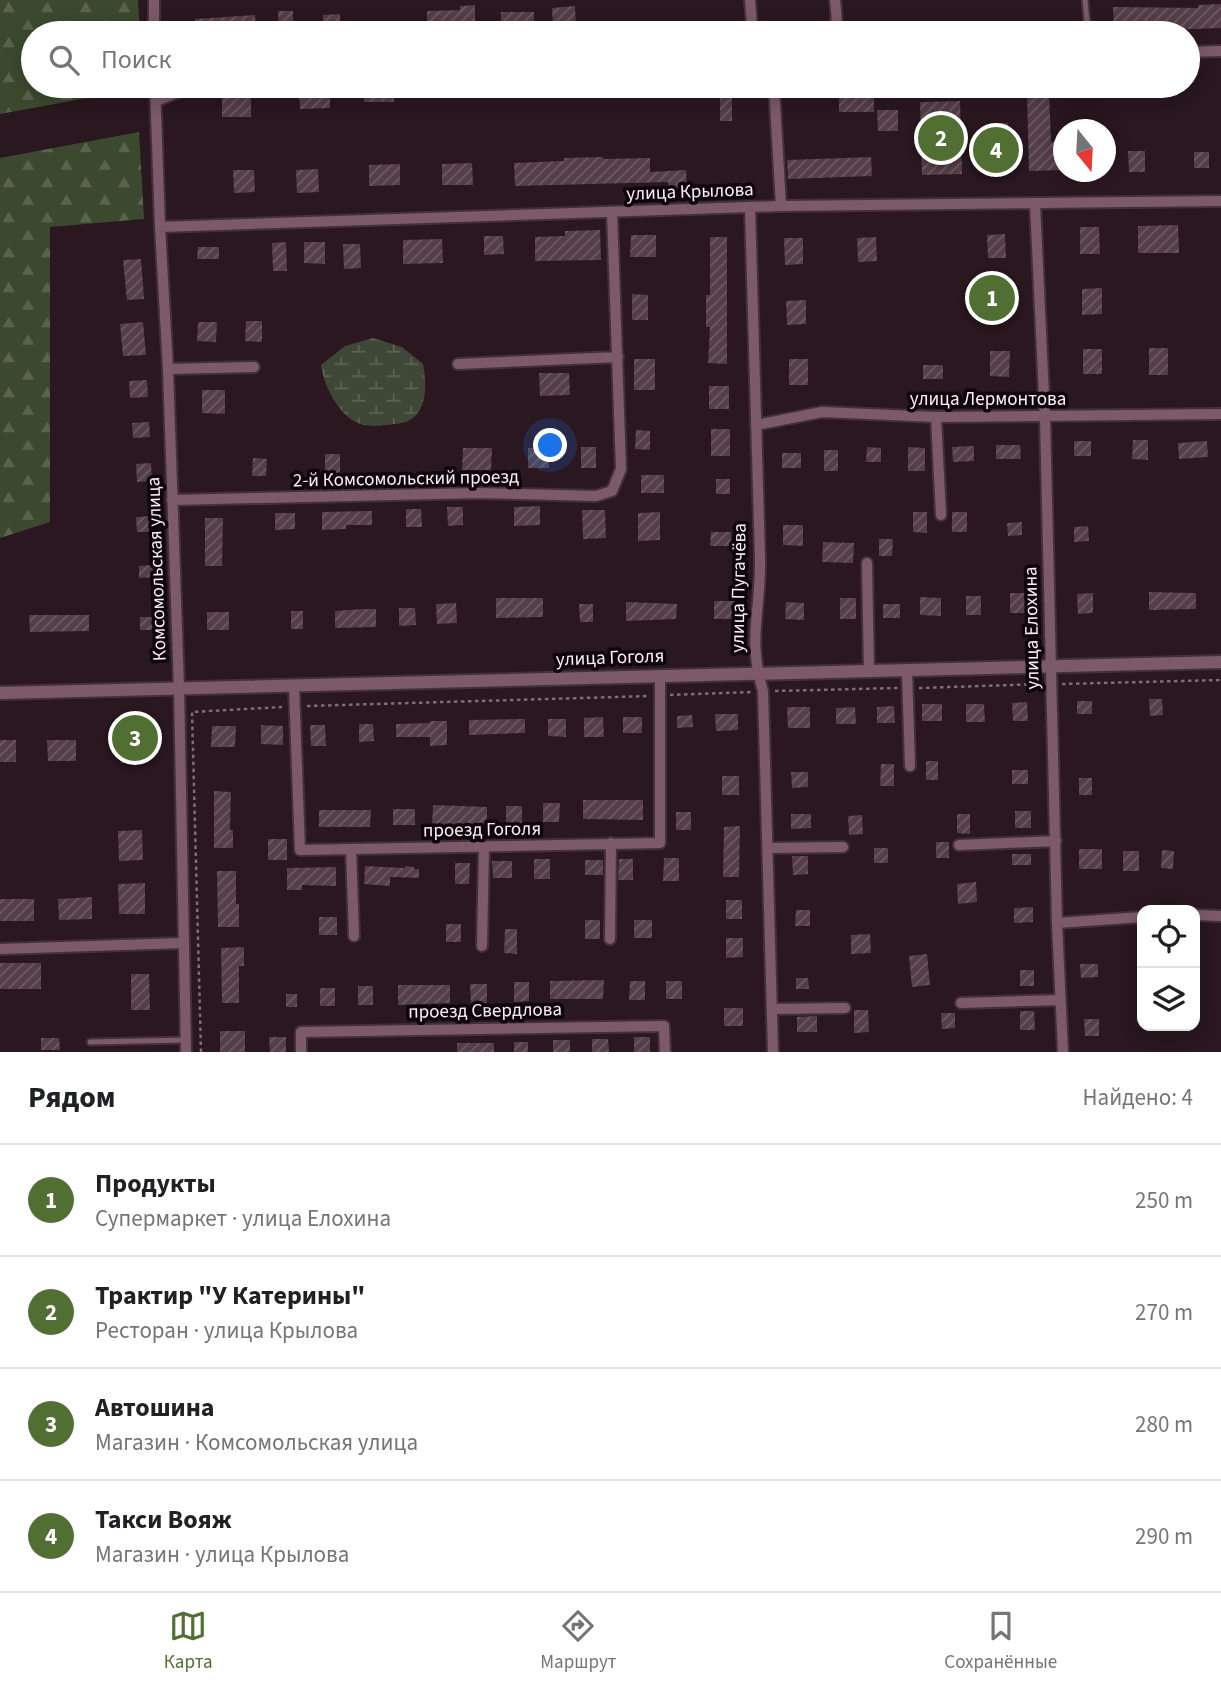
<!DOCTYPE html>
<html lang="ru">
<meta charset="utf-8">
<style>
:root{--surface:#fff;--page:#f6f6f6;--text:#202124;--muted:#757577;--line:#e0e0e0;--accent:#516f33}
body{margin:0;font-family:"Source Sans 3",sans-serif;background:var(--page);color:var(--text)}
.controls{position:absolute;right:21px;bottom:21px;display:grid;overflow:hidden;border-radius:14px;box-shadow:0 4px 18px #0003}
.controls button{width:63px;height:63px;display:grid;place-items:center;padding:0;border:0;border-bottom:2px solid var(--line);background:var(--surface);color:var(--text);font:35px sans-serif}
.compass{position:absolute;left:1053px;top:119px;width:63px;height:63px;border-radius:50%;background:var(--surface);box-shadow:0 4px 18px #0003;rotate:162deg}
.you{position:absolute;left:551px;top:446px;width:24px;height:24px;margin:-18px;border:5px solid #fff;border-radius:50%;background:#1a73e8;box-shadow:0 0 0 10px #1a73e833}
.badge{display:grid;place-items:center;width:46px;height:46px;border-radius:50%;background:var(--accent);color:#fff;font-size:23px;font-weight:700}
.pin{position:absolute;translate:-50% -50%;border:4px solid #fff;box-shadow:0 2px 7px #0006}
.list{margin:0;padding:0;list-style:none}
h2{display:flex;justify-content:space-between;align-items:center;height:91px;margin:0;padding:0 28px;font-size:30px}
h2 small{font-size:23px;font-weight:400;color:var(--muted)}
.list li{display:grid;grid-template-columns:46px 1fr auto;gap:21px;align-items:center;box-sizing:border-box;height:112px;padding:0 28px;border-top:2px solid var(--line)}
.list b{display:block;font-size:26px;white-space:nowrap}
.list p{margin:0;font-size:23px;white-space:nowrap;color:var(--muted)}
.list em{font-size:23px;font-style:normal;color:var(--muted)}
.icon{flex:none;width:38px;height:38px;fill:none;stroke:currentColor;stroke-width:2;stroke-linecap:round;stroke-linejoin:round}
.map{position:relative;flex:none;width:1221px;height:1052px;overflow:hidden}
.search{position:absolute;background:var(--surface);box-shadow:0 4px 18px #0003;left:21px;right:21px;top:21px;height:77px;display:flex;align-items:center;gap:18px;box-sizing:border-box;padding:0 24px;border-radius:38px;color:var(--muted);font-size:26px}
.sheet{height:539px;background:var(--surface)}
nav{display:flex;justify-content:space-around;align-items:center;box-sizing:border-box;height:98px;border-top:2px solid var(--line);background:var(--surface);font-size:19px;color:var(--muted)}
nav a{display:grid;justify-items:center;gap:4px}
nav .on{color:var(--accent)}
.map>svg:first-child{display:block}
.forest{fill:url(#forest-firs)}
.wetland{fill:url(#wetland-marsh)}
.building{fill:url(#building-hatch)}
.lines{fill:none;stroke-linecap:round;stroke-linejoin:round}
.service-casing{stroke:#43313a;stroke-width:9}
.minor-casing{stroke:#43313a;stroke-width:14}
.tertiary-casing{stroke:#43313a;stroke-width:16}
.path{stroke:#7e6d75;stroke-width:2.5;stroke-dasharray:3.5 3.5;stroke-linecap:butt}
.service{stroke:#7c5a69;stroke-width:5}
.minor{stroke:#7c5a69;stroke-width:10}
.tertiary{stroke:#7c5a69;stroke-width:12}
.labels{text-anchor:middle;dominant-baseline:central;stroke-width:7;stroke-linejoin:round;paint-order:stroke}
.street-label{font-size:19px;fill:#fdeff5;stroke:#0d0509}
</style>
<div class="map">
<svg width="1221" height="1052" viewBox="0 0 1221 1052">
<defs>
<pattern id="forest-firs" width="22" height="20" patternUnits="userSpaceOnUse" patternTransform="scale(1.75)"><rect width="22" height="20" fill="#3b4a2e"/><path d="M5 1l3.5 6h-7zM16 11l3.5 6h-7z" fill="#58644d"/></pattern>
<pattern id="wetland-marsh" width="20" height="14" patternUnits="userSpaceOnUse" patternTransform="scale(1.75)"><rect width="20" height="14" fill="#3f4837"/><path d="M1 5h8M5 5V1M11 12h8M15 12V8" fill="none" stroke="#5c6355"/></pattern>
<pattern id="building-hatch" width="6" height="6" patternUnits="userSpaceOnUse" patternTransform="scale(1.75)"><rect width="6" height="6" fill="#543e48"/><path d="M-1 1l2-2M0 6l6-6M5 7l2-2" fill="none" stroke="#6e5a63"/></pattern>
</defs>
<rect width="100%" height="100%" fill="#2a1720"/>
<!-- forest -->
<path class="forest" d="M0,0H138L140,33H33V86H142V88L0,114Z
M139,132L144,219L50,227V522L0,538V158Z"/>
<!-- wetland -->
<path class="wetland" d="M373,338L402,347L423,364C427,383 428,413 406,422C399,424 391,424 384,425C374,427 361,426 352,420C336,409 323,383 321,365L345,346Z"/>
<!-- building -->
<path class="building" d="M1221,4V28L1114,32L1113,7L1198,8V5Z
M475,5V33H461V29H427V11L460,10V6Z
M575,6L576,29L553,30L552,8Z
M278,11H293V33H279Z
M501,12H534V31H501Z
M340,14V33H323V15Z
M255,15L256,31L235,33V30L195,31V19Z
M299,86H330V108L300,109Z
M364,86H394V102H364Z
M426,86H457V95L427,96Z
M562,86H592L593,97L562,98Z
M839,86H874V112H839Z
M1027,93H1049L1051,142L1063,141V170L1029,171Z
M251,95V117H222V96Z
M720,95H732V121H720Z
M960,101L962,174L922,175L920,102Z
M877,110H898V131H878Z
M991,123H1008L1009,142H991Z
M1128,151H1145V172H1129Z
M1194,152H1209V168H1194Z
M603,157V159L650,158V172L686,170L687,189L669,190L668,182L515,186L514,163L564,161V158Z
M871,157L872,176L788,179L787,160Z
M472,163L473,185H442V164Z
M400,164V185L369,186V165Z
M318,169L319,192L297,193L296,170Z
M233,170H254L255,192L234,193Z
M1178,225L1179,253H1138V226Z
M1080,227H1099L1100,254H1080Z
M600,230L601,260L535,261V237L565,236V231Z
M1005,234L1006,258H988L987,235Z
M631,235H656V257H630Z
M484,236H503L504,254L484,255Z
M710,237H727V364L708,363L710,327H706V295H710Z
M876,237L877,261L858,262L857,238Z
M784,238H803V264L785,265Z
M442,239L443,263L403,264V240Z
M286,242L287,271H273L272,243Z
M304,242H325V264L304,263Z
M343,244H360L361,268L344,269Z
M198,247H219V259H197Z
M141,259L144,299L127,300L123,260Z
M1007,286L1008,319H990V308L977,309L976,287Z
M1102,288V314L1082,315V289Z
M632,294L648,295V320H632Z
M806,300V324L787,325L786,301Z
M246,321H262V342L245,341Z
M143,322L146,355L123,356L120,324Z
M198,322H217L216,342L197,341Z
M1149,348H1168V375H1149Z
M1083,349H1102V374H1083Z
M990,351H1010L1009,377L990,376Z
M634,359H655V390H634Z
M789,359H808V385H789Z
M923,365H943V379H923Z
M539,373H569L570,395L540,396Z
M147,380L148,397L130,398L129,381Z
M709,386H729V409H709Z
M202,390H225V414L202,413Z
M149,422L150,437L133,438L132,423Z
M711,429H730V456H711Z
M636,430L650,431V450L635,449Z
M1133,440H1148V460L1132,459Z
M1074,441H1091V456H1074Z
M1207,441L1208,457L1179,459L1178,443Z
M996,445H1020L1021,459H996Z
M974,446V461L953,462L952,447Z
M581,447H596V468H581Z
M867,447L881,448V462H866Z
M908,447L925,448V471H908Z
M463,448H492L491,470H462Z
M528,448L549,449V468H528Z
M824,450H838V471H824Z
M782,453H801V468H782Z
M325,454H340V474H325Z
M253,458L267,459L266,476H252Z
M151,463L152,481L137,482L136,464Z
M641,475H664V493H641Z
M716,479H730V494H716Z
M540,506V525L514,526V507Z
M447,507H463V525L448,526Z
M406,509H421L422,527H406Z
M582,510H605L606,538L583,539Z
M372,511V525H346V529L322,530V512Z
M660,512V540L638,541V513Z
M913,512H927V533L913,532Z
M952,512H967V532H952Z
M275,513H295V529L275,530Z
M153,516L154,532H137L136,517Z
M205,518H223L222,566H205Z
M1022,522V535L1008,536L1007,523Z
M783,525H803V546L783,545Z
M1088,526L1089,541L1074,542V527Z
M711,532H731V546H710Z
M879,539H893L892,556H879Z
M823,542L854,543L853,563L822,562Z
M153,565L154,577L139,578V566Z
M1149,592L1196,593V609L1149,610Z
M1010,593H1025V613H1010Z
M1093,593V613L1078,614L1077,594Z
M966,596H981V615H966Z
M920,597L941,598V616L920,615Z
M496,598H543V617L496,618Z
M840,598H856V619H840Z
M714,601H735L734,619H714Z
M626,602L677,604L676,619L626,621Z
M786,602L804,603V620L785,619Z
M456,603L457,623L437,624L436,604Z
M579,604H593V622H580Z
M883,604H900V618H883Z
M399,608H415L416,625L399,626Z
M362,609H376V627L335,628V611Z
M291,611H303V629H291Z
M207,612H229V630H207Z
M29,615H89V631L30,632Z
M140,617H154V630H140Z
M1149,699H1162L1163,715L1150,716Z
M1077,701H1092V714H1077Z
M1027,702L1028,721H1013L1012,703Z
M922,704H942V721H922Z
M966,704H984L985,722H966Z
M894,706L895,723H877V707Z
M787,707H810V728H788Z
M855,707L856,724H836V708Z
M715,714H738V730L716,731Z
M692,715L693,727L677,728V716Z
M603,717L604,737H584V718Z
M623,717H642V733H623Z
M525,719V733L469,735V720Z
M548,719H566V737L548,736Z
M430,721H447V745L430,746V737H396V724L430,723Z
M359,724H373L374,741L359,742Z
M261,725L283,726V745L261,744Z
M310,725H325L326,746H311Z
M212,726H236L235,747H211Z
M121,738H139V763H121Z
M0,740H16V762H0Z
M47,740H76V761H48Z
M926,761H938V780H926Z
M881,764H894V786H880Z
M1012,770H1028V784H1012Z
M791,772H808V787L792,788Z
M722,776H739V795H722Z
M1079,778H1092V795H1079Z
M214,791L231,792L230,830H233V848H214Z
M583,800H643V820L583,819Z
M543,803H560L559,822H543Z
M433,805L487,807V824L432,825Z
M506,806H522V823H506Z
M393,809H415V825H393Z
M319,810H371L370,827H319Z
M1015,811H1031V828H1015Z
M676,812H691V830H676Z
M791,814H811V828L791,829Z
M957,814H970V834L957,833Z
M862,815L863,834L849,835L848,816Z
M740,826L739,877H723L724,827Z
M142,830L143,860L119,861L118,831Z
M268,839H287V860H268Z
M936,842H949V858H936Z
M874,848H888V863H874Z
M1079,849H1102V869H1079Z
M1162,850L1174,851L1173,869L1161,868Z
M1123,851H1139V871H1123Z
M1012,854H1031V865H1012Z
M792,856H808V874L793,875Z
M664,858H679V881H663Z
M534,859H550V879H534Z
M619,859H633V880H618Z
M585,860H603V875H585Z
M492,861H512V878H493Z
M455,863H470L469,884H455Z
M365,866L405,868V866L414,867V869H419V878L390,877V886L364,884Z
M336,867V886L302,885V890H287V868Z
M217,871H236V904H239V927H218Z
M976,882L977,902L958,904L957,884Z
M145,883V914H119L118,884Z
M92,897V919L59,920L58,899Z
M0,899H34V921H0Z
M726,900H742V919H726Z
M1033,907V922L1014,923V908Z
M796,910H810V926H795Z
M319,917H337V935H319Z
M585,920H600V939H585Z
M634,920H652V938H634Z
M446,924H461V942H446Z
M505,929H517V954L504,953Z
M870,934L871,953L851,954V935Z
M726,938H743V957L726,958Z
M244,947V966H239V1003H222L221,948Z
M927,954L930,985L912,987L909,956Z
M0,963H41V989H0Z
M1080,964H1098V977L1081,978Z
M1020,970H1034V986H1020Z
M131,974H149L150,1010H131Z
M796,978H808L809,989H796Z
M604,980L603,999H550V981Z
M630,981H645V1000H629Z
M666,981H682V999H666Z
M514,982H529V1001L514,1002Z
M470,984H487V1003H471Z
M398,985H450V1003L398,1005Z
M358,986H373V1005H358Z
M320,988H335V1006H320Z
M286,994H297V1007H286Z
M724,1008H743V1026H724Z
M854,1010H868L869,1032L854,1033Z
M1020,1011H1034L1035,1030H1020Z
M941,1013H955V1028L942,1029Z
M817,1016V1032H797V1017Z
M1084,1019H1099V1036H1085Z
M220,1031H245V1052H220Z
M269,1037H286V1052H270Z
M634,1037H650V1052H634Z
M41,1038H59L60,1050H41Z
M592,1039H608L609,1052H592Z
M553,1040H570V1052H553Z
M514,1042H528V1052H514Z
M457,1043H494V1052H457Z"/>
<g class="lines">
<defs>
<path id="service" d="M1085,0L1088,33
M90,1042L186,1040"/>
<path id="minor" d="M154,0V33
M750,0L752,27L756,33
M727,33L752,27
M832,33C839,24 836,11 835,0
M1188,52L1221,51
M155,86L160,227L168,369L179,688L186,1052
M774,86L781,206
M156,101L193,86
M1035,203L1045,418L1057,923L1063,1052
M750,207C754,325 757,442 760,559C761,610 747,640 763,691L773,1052
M160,227L781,206L1221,201
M458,364L618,357
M168,369L254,367
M936,417L941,515
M756,425L822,412L936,417L1221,414
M172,500L478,493L596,496L612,491L621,469L612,212
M867,563L869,672
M907,671L910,766
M294,687L300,850L660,843V676
M959,845L1056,841
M769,848L843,847
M351,849L354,936
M1195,915L1221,916
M1057,923L1142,917
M610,939L611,843
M482,946L484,848
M0,949L183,943
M961,1003L1060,1000
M772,1009L845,1008
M301,1052V1032L664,1026L665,1052"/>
<path id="tertiary" d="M0,693L1221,662"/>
</defs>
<!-- service casing -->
<use href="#service" class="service-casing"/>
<!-- minor casing -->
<use href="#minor" class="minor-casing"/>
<!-- tertiary casing -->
<use href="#tertiary" class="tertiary-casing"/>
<!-- path -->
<path class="path" d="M1062,684L1221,680
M919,688L1042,684
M775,691L898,688
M670,695L751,692
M307,706L650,696
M201,1052L192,712L282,707"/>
<!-- service -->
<use href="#service" class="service"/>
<!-- minor -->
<use href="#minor" class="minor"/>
<!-- tertiary -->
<use href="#tertiary" class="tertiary"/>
</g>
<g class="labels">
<!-- street labels -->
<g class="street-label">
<text transform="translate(690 192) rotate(-2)">улица Крылова</text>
<text x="988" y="399">улица Лермонтова</text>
<text transform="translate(406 479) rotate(-1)">2-й Комсомольский проезд</text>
<text transform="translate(157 569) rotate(-92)">Комсомольская улица</text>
<text transform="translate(739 588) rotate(-89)">улица Пугачёва</text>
<text transform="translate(1032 628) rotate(-91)">улица Елохина</text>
<text transform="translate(610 658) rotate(-2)">улица Гоголя</text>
<text transform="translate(482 830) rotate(-1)">проезд Гоголя</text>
<text transform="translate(485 1011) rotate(-1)">проезд Свердлова</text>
</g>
</g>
</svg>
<div class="controls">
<button><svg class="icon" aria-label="locate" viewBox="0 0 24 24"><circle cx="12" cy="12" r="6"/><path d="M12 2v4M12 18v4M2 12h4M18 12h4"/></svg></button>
<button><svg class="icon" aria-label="layers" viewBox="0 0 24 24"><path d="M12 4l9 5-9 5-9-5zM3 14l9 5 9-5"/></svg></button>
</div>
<svg class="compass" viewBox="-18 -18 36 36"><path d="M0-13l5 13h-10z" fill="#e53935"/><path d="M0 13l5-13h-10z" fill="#757577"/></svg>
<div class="you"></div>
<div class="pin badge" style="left:992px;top:298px">1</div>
<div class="pin badge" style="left:941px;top:138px">2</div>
<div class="pin badge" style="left:135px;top:738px">3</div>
<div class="pin badge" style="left:996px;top:150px">4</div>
<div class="search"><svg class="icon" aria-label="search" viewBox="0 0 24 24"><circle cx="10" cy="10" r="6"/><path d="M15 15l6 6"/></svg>Поиск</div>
</div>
<section class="sheet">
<h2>Рядом<small>Найдено: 4</small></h2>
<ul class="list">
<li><span class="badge">1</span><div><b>Продукты</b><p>Супермаркет · улица Елохина</p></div><em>250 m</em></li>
<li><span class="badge">2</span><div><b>Трактир &quot;У Катерины&quot;</b><p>Ресторан · улица Крылова</p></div><em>270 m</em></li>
<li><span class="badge">3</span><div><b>Автошина</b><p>Магазин · Комсомольская улица</p></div><em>280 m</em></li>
<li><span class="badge">4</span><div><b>Такси Вояж</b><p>Магазин · улица Крылова</p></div><em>290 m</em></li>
</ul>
</section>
<nav>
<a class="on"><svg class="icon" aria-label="map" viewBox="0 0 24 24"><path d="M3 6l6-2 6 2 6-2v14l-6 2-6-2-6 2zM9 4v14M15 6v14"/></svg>Карта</a>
<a><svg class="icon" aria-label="directions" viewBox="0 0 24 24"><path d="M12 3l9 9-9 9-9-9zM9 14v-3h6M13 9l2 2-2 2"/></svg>Маршрут</a>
<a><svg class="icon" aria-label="saved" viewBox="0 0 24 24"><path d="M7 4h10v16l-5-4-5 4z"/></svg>Сохранённые</a>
</nav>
